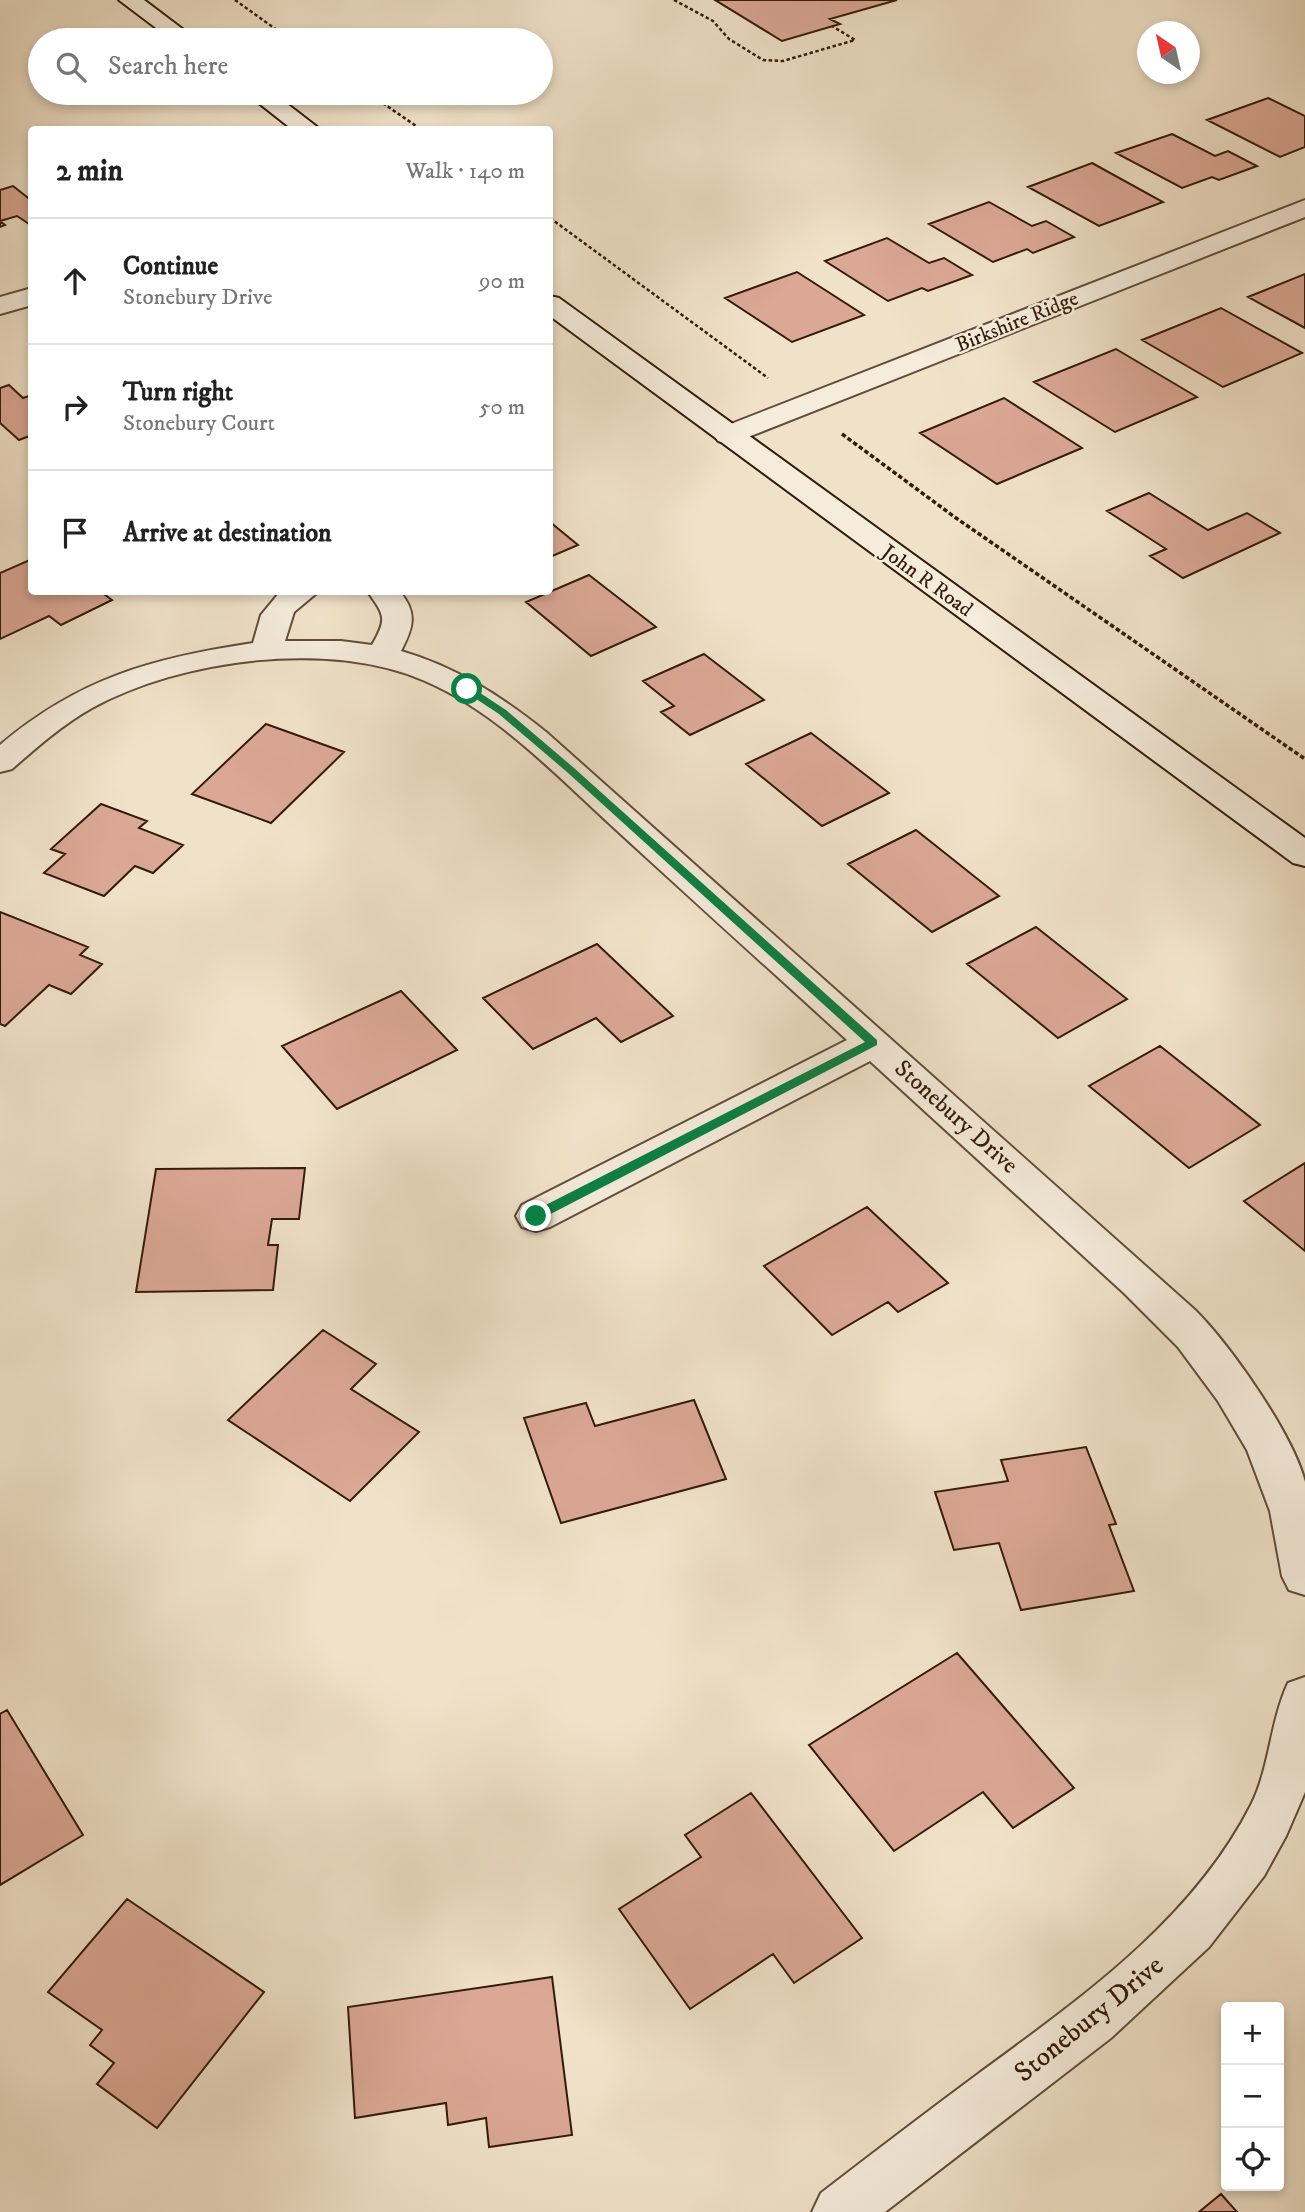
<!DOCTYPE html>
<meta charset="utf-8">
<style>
:root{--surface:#fff;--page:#f2f2f2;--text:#222;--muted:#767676;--line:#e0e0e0}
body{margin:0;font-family:"IM FELL DW Pica",serif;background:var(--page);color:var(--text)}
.controls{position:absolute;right:21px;bottom:21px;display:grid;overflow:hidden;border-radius:7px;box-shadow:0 4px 10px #0003}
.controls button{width:63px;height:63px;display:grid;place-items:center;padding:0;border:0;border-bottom:2px solid var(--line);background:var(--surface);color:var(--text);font:35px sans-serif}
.compass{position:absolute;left:1137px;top:21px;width:63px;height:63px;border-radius:50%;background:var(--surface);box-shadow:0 4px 10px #0003;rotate:326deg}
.stop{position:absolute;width:21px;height:21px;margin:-16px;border:5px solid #0b8043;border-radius:50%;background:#fff}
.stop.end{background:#0b8043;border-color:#fff;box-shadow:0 2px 7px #0008}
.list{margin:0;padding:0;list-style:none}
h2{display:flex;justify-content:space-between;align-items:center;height:91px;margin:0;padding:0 28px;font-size:30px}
h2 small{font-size:23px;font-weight:400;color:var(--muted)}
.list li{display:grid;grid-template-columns:46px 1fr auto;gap:21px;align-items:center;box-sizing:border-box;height:126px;padding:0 28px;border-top:2px solid var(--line)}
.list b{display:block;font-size:26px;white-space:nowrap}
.list p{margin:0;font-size:23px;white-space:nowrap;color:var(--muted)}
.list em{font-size:23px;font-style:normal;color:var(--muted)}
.icon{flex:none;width:38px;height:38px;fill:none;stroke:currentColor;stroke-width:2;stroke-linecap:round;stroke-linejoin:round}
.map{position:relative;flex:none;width:1305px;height:2212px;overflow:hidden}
.search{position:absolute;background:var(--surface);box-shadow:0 4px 10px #0003;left:28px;top:28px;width:525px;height:77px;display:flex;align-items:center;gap:18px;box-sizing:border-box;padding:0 24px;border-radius:38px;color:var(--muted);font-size:26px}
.panel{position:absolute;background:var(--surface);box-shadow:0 4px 10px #0003;left:28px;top:126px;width:525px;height:469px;border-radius:7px}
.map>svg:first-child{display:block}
.building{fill:#dba896;stroke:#331b09;stroke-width:2}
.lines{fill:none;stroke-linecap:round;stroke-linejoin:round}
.minor-casing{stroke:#624d39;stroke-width:4}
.secondary-casing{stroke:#331b09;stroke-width:4}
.path-far1{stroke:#331b09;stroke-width:2.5;stroke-dasharray:3.5 2.5;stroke-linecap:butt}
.path{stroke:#331b09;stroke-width:3.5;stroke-dasharray:4.5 2.5;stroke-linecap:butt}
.minor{fill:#f5ecdc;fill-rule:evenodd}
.secondary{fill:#f5ecdc;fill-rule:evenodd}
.route{fill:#0b8043}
.labels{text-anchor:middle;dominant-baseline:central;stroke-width:5;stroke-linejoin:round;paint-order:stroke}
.far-street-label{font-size:21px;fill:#331b09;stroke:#f5ecdc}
.street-label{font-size:24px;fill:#331b09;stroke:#f5ecdc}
.near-street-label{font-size:28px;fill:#331b09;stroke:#f5ecdc}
</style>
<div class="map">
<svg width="1305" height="2212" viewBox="0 0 1305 2212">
<rect width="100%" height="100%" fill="#f0e2c9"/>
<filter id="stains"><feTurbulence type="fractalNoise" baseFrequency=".00286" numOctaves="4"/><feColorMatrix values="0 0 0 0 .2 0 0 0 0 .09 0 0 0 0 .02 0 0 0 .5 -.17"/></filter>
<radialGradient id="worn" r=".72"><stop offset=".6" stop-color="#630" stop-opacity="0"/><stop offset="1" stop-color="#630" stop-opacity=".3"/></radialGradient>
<!-- building -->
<path class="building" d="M715,0H897L830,19L840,24L782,41Z
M1268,98L1305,116V147L1280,157L1207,120Z
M1172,134L1215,156L1228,151L1257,166L1219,180L1212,177L1182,188L1116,153Z
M1092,163L1163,202L1099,226L1028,187Z
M13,186L32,201V226L17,216L0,221L5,225L0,227V190Z
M989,202L1032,226L1046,221L1074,237L1033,253L1027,249L993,262L929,224Z
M887,238L929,263L944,258L972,275L928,291L922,288L888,301L825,261Z
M797,272L864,315L792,342L725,298Z
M1305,274V328L1248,297Z
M1221,308L1302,353L1223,387L1142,340Z
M1116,349L1197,397L1115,432L1034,382Z
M9,385L23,398L32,395V435L19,440L0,423V388Z
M1004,398L1082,448L997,484L920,433Z
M1149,493L1208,530L1247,513L1280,533L1183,578L1150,556L1166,549L1107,511Z
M550,522L578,545L550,557Z
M32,559V592H101L112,600L61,625L49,616L0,639V573Z
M589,575L656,627L591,656L526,602Z
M704,654L764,700L690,735L661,712L674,706L643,681Z
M266,724L344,752L271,823L192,794Z
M811,733L889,793L822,826L746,764Z
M101,804L147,821L139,828L183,845L153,873L135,866L104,896L44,873L65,854L51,849Z
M916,830L999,896L932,932L848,864Z
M0,912L88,947L80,955L102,964L71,994L49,985L5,1026L0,1024Z
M1036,927L1127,999L1058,1038L967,964Z
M597,944L673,1016L621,1042L596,1018L533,1049L483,998Z
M401,991L457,1050L337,1109L282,1046Z
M1160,1046L1260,1125L1189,1168L1089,1086Z
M1305,1163V1251L1244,1201Z
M305,1168L299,1219H272L268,1245H278L273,1290L136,1292L156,1169Z
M867,1207L948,1283L898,1312L888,1302L832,1335L764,1266Z
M323,1330L376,1364L351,1389L419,1432L350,1501L228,1420Z
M694,1400L726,1479L561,1523L524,1418L586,1403L595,1426Z
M1086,1447L1116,1524L1109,1525L1134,1591L1021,1610L999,1543L954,1550L935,1492L1008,1481L1001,1460Z
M957,1653L1074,1788L1013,1828L983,1792L894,1851L809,1745Z
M7,1710L83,1835L0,1885V1714Z
M751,1793L862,1938L794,1983L773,1954L690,2009L619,1909L701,1857L685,1835Z
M127,1899L264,1992L157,2128L97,2084L114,2063L90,2045L102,2030L48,1992Z
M552,1977L572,2135L489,2147L486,2118L448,2125L446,2103L355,2118L348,2007Z
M1221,2194L1237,2212H1199Z"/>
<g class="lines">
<defs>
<path id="minor" d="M1305,200V217L738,441L728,444L718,441L714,435L718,429Z
M32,288V305L0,314V297Z
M280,592H318L294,612L285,641H341L372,645C388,618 384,615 368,592H400C418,613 413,628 401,651C456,667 501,696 546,732L1195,1310C1230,1345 1293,1434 1305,1482C1305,1507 1305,1567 1305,1595L1289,1590L1282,1576L1270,1511L1247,1450L1218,1401L1178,1347L1124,1293L870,1061L550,1227L536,1231L522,1227L516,1216L522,1205L847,1040C769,969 690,898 612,826C555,774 497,712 425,681C330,639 181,659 92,708C62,725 37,747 12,769L0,772V745C79,678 153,658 253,643L261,615Z
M1305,1677V1792L1286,1836L1264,1876L1209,1947L1111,2038L885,2212H812L821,2193C873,2153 925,2113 978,2074C1080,1999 1192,1921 1251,1805C1270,1767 1270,1722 1288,1683Z"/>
<path id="secondary" d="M119,0H144L197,40H172Z
M246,93H273L321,130H293Z
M550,296L559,298L1305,838V866L1293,863L550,316Z"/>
</defs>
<!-- minor casing -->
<use href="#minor" class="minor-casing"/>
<!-- secondary casing -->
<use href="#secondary" class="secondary-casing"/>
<!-- path-far1 -->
<path class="path-far1" d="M235,0L291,40
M674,0L713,21L729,39L763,60L783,61L855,40L832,26
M368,93L422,130
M550,218L768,378"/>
<!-- path -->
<path class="path" d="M842,434L956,518L1305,759"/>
<!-- minor -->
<use href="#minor" class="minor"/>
<!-- secondary -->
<use href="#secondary" class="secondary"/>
</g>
<!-- route -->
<path class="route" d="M464,687H471L506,710L574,768L877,1040V1045L541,1219H532V1212L865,1042L567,772L499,714L464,691Z"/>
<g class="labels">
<!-- far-street labels -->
<g class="far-street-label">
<text transform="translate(1017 322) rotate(-22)">Birkshire Ridge</text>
<text transform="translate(927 581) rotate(36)">John R Road</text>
</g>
<!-- street labels -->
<g class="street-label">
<text transform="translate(956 1117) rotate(42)">Stonebury Drive</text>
</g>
<!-- near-street labels -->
<g class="near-street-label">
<text transform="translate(1089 2019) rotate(-39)">Stonebury Drive</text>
</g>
</g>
<rect width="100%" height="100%" filter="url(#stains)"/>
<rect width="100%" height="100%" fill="url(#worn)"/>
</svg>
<div class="controls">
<button>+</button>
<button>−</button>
<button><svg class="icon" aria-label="locate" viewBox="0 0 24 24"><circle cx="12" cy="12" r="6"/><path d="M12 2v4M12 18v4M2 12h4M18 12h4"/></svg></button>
</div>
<svg class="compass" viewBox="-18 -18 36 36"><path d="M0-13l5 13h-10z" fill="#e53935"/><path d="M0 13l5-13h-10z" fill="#767676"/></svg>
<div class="stop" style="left:467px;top:689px"></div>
<div class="stop end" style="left:536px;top:1216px"></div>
<div class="search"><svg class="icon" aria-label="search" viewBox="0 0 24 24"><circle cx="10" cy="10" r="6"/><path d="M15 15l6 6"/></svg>Search here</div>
<section class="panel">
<h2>2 min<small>Walk · 140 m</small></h2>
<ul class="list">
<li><svg class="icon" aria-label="ahead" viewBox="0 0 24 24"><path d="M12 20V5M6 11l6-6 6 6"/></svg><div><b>Continue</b><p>Stonebury Drive</p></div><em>90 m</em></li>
<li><svg class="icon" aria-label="right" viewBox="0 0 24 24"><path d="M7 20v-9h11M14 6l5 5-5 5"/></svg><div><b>Turn right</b><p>Stonebury Court</p></div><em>50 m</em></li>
<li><svg class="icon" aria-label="arrive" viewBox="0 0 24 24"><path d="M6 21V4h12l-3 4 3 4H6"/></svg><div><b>Arrive at destination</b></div></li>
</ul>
</section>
</div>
